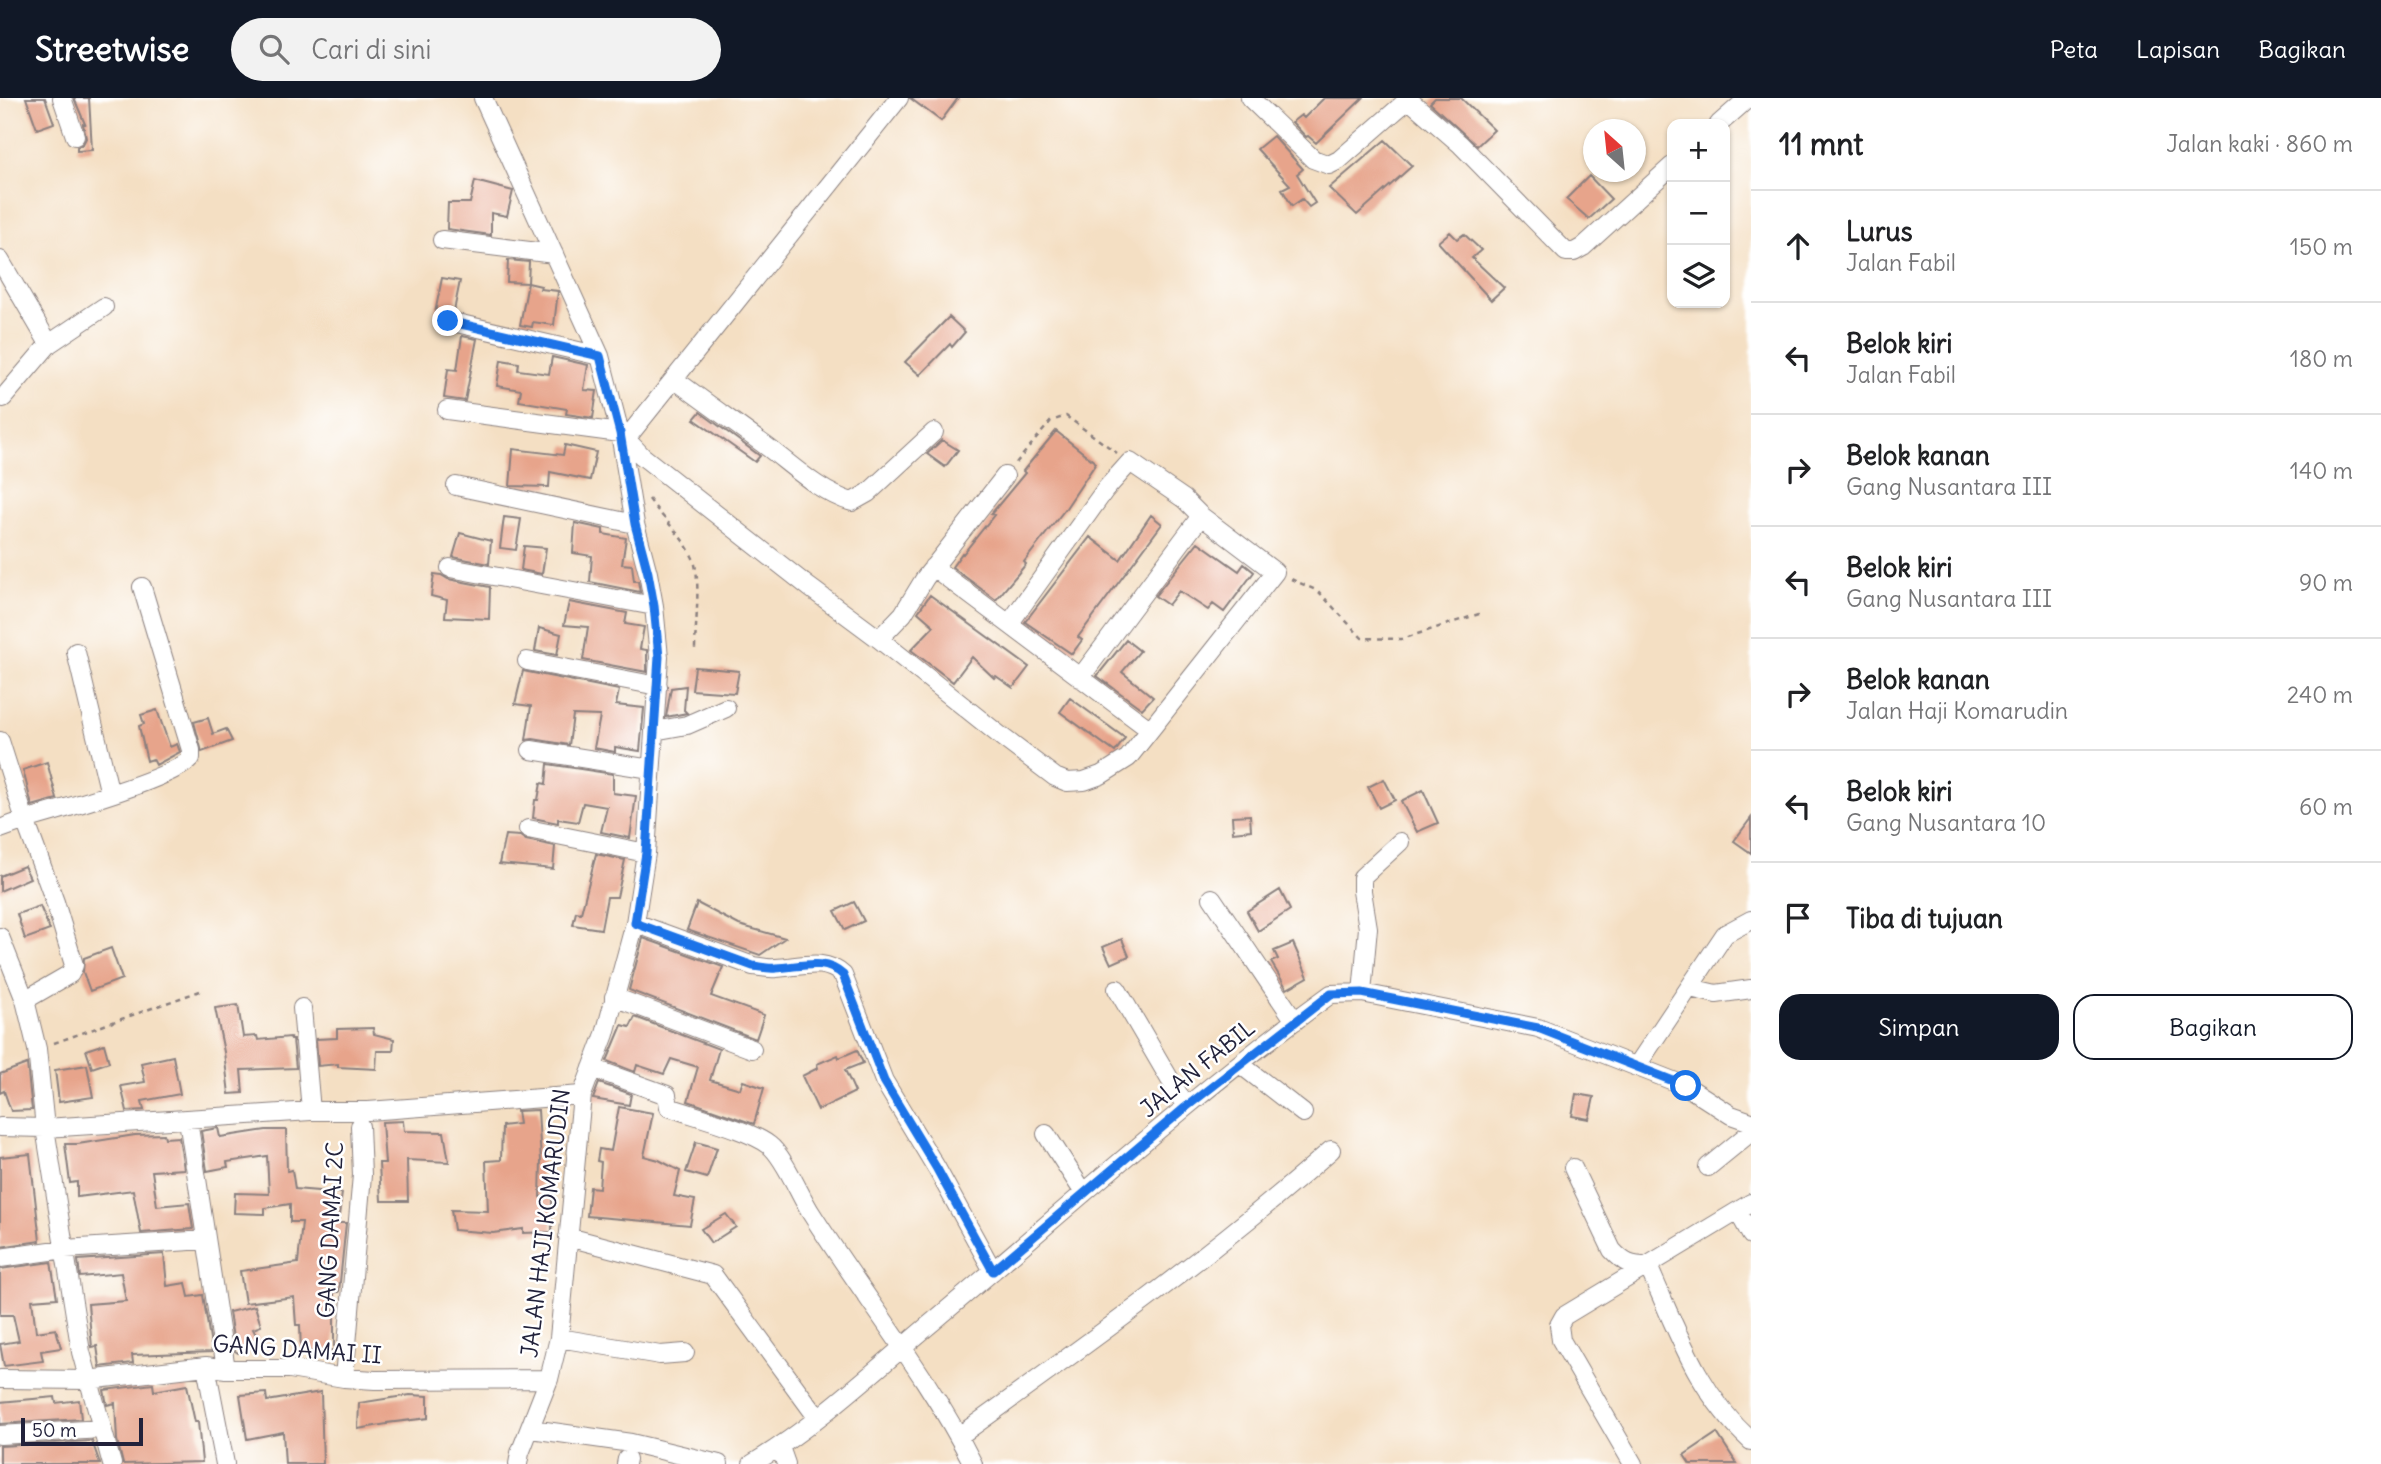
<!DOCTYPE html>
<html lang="id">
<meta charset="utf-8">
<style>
:root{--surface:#fff;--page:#f2f2f2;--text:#202124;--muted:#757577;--line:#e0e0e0;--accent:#111827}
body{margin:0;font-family:Delius,sans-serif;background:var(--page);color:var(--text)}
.controls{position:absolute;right:21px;top:21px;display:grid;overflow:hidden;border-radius:14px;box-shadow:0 2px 5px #0004}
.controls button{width:63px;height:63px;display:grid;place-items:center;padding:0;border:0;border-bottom:2px solid var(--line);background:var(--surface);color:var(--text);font:35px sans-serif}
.compass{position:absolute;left:1583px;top:21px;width:63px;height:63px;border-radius:50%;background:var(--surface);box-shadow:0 2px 5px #0004;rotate:333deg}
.scale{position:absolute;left:21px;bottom:18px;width:122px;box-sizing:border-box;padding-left:7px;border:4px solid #22223b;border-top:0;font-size:19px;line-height:24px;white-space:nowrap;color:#22223b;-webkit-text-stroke:5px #fff;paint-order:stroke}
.stop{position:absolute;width:21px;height:21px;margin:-16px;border:5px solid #1a73e8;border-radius:50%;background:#fff}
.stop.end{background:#1a73e8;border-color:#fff;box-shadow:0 2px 7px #0008}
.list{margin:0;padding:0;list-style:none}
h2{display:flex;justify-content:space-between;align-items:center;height:91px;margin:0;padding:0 28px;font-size:30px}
h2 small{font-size:23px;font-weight:400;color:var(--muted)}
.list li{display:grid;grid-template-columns:46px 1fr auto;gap:21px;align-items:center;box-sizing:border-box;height:112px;padding:0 28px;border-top:2px solid var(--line)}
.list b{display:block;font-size:26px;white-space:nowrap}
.list p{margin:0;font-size:23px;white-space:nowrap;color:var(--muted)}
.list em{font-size:23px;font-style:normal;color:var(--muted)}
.actions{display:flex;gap:14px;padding:21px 28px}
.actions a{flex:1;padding:16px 0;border:2px solid var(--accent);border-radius:21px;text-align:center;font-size:24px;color:var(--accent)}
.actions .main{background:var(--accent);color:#fff}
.icon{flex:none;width:38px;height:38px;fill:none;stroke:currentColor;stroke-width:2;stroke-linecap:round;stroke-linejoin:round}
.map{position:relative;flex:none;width:1751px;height:1366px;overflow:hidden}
header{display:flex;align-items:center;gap:42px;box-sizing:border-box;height:98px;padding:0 35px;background:var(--accent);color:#fff}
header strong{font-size:33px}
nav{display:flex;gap:38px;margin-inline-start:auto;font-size:24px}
.search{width:490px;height:63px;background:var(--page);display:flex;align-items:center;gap:18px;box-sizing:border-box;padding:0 24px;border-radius:38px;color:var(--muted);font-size:26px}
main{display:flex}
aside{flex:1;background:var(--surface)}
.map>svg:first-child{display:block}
.building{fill:#e7a48b}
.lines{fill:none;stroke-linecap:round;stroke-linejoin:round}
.minor-casing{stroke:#8b807f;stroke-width:20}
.path{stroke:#8b807f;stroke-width:2.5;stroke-dasharray:5 5;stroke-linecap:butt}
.minor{stroke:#fff;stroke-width:18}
.route{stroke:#1a73e8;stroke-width:9}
.labels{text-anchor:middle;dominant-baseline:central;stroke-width:5;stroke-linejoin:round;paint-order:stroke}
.street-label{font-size:23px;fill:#22223b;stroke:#fff}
</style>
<header>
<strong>Streetwise</strong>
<div class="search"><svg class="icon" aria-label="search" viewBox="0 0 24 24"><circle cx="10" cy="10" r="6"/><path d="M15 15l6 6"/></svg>Cari di sini</div>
<nav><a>Peta</a><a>Lapisan</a><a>Bagikan</a></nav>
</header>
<main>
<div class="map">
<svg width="1751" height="1366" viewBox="0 0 1751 1366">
<rect width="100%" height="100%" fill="#fff"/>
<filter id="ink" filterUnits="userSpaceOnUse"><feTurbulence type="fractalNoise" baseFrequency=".0143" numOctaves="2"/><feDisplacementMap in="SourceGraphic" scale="14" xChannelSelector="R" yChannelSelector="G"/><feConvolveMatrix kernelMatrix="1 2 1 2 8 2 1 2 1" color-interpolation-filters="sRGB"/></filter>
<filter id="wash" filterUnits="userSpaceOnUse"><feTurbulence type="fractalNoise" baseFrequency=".00686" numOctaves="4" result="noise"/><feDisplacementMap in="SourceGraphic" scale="28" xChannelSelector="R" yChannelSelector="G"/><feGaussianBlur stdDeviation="1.57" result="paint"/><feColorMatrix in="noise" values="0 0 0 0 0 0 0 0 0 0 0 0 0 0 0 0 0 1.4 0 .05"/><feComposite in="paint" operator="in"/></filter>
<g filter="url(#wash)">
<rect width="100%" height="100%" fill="#f4dfc3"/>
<g id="blocks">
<!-- building -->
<path class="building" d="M26,0H45L54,25L37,31Z
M74,0H89L92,52L77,53V49L83,46L86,40L83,26H85Z
M910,0H958L941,23Z
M1324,0H1363L1316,45L1308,38L1306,39L1292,24L1301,17L1304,20Z
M1435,0H1461L1494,32L1477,48L1430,5Z
M1273,38L1303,71L1297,76L1315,105L1309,109L1302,101L1292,108L1282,91L1290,87L1257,51Z
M1385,42L1412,68L1357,117L1329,90Z
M1589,78L1611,101L1589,121L1566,101Z
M475,83L513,93L507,118L491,115V137L447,131L448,105H470Z
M1450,134L1457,141L1464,136L1481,152L1472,160L1504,190L1491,202L1438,144Z
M508,162L529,164L528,185L507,184Z
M442,180L460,183L454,213L445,212L439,216L435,215Z
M528,185L541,188L540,191L558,193L554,227L533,224L532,229L520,227Z
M949,219L965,234L952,249L950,246L920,277L905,264Z
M462,238L477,241L465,303L444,300L448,271L457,272Z
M552,259L588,267L584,292L597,293L593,320L566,316L567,311L519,303L521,292L497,288L501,262L519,265L518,272L549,276Z
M700,314L737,341L760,358L755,364L694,321Z
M1056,333L1096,365L1066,410L1024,464L1026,466L996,502L952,469L962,455L963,456L994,417L991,416L1025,375L1023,373Z
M942,342L958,352L945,369L927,356Z
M565,347L596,354L590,382L550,374L549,389L510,388L513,351L563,357Z
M1151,417L1162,426L1078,539L1082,542L1072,556L1025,524L1090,439L1120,462Z
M504,419L521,421L516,452L500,450Z
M575,425L603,431V436L626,440L622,466L632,467L634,483H638L640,494L590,484L592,458L573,455Z
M460,435L491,443L489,466L453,459Z
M1198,444L1239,473L1244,466L1254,474L1224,514L1213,506L1208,512L1179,493L1168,507L1155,498Z
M524,448L546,450L542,476L521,472Z
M434,476L441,477L448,481L490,489L489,521L445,519L447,502L431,498Z
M930,497L1029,569L1013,590L996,578L994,580L972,559L953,584L911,552L934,528L918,514Z
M569,504L627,515L625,526L644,529L640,551L647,552V574L583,562L588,529L564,527Z
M539,530L561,536L557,557L535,553Z
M1126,542L1140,553L1122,574L1153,599L1142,611L1097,578Z
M695,569L739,573L735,595L692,592Z
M523,573L619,592L616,607L644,610L640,653L615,649V654L594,650L600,618L573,617L569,647L533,641L526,642L531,608L515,606Z
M686,588L684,612L687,615L666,619L671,590Z
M1070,600L1125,640L1115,654L1060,614Z
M157,612L170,649L177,646L180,654L156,667L153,661L147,663L139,628L144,626L141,617Z
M208,620L213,636L226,631L232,643L202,654L194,624Z
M47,664L57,701L32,708L23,672Z
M548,666L613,676V695L636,698L630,740L601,734L607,709L583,705L578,724L558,721V725L533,720L535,702H538L541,685L546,686Z
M1384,681L1395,702L1379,710L1368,689Z
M1423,692L1438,725L1417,734L1401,703Z
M1250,717L1251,732L1233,734L1232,718Z
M1751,720V755L1734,743Z
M505,737L520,738L526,742L555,748L553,771L499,766Z
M596,756L625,762L617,799H607L601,831L573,827L576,814L581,815Z
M24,768L30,780L0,793V778Z
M1280,792L1290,812L1258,833L1247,813Z
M854,804L864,823L845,832L835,813Z
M697,805L739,827L785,840L760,857L687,832Z
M40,808L50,832L25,841L17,816Z
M643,840L723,869L711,898L764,917L756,941L629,892Z
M1122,841L1129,858L1111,866L1103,849Z
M1293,845L1308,879L1287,891L1271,864L1278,861L1274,853Z
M111,850L122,881L90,893L83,874L84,860Z
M238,907L243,939L257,938L258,942L290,939L291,942H293L296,970L241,972L243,995L229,996L224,954L215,910Z
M635,919L719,951L710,982L740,991L743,983L764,990L754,1026L688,1003L698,969L671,961L664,976L637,967L635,974L607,963L622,927L630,929Z
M373,930L374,936L394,941L393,953H377L376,971L338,969V966L318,968L316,941L337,940V931Z
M104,946L109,964L92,970L86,952Z
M857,952L863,965L845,972L855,994L818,1012L802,978L818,970L817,966L838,957L839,960Z
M173,958L180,996L142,1003L144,1012L127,1013L121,988L145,984L141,965Z
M27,966L32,1012L11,1013L4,993L0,995V976Z
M87,967L93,999L59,1004L55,972Z
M599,985L631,996L629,1007L593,1001Z
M1576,996L1594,999L1589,1021L1572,1018Z
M619,1009L653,1015L644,1058L659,1062L680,1073L674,1098L695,1102L690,1127L587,1118L590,1089L599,1090L601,1064L597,1063L599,1051L611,1053Z
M538,1012L541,1063L540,1099L552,1098V1134L523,1135V1131L493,1135L454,1132L451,1112L488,1113L486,1063L501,1062L502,1028L519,1026L517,1013Z
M403,1023L404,1033L444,1034L449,1064L407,1062L408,1103H381L379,1065H385L382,1024Z
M218,1030L220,1039L266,1032H286L287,1073L292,1072L295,1091L342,1095L338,1125H346L339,1194H334V1252L301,1254L300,1227H296L294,1199L245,1205L240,1173L298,1165L302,1124H290V1106L265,1110V1116L234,1115L235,1095L269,1096L267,1058L227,1064L228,1069L207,1073L201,1033Z
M164,1036L165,1040L179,1039L184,1071L152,1073L157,1108L189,1105L193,1131L141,1135L133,1092L77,1099V1084L70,1085L65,1046H78L135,1037Z
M696,1044L717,1050L707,1080L686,1074Z
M30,1056L40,1143L0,1149V1059Z
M726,1116L736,1129L711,1145L701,1131Z
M164,1156L167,1188L186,1185L189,1199L203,1197L212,1254L132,1257L133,1265L100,1269L97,1248L92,1249L88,1206L126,1203L121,1175L80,1179L78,1162Z
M51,1164L57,1200L32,1202L36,1234L56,1231L61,1250L41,1253L43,1263L4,1268L0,1246L19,1243L13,1217H0V1171Z
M255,1208L261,1228L253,1231L261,1246L238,1255L235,1253L229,1214Z
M153,1286L154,1293L187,1287L195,1324H198L202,1364L123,1366L117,1342L115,1305L107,1307L104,1292Z
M321,1294L323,1366H285L283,1334L247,1341L240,1297L266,1295L267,1303Z
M410,1297L428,1298V1320L387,1325V1326L358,1331L359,1305Z
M55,1299L56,1305L79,1302L81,1321L0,1326V1304Z
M1717,1335L1737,1366H1690L1684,1357Z
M92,1343L100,1366H0V1348Z"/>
</g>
</g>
<g filter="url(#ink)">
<use href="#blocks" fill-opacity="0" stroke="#8b807f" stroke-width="2"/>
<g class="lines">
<defs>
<path id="minor" d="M62,0L75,38
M483,0L600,258L620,335L635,426L648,475L654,508L659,559L646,755L635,825L605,936L582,997L559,1240L549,1281L520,1355L518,1366
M1250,0L1313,61L1329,67L1339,62L1410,0
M1408,1L1460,46L1566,154H1574L1583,149L1672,68
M1719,26L1745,3
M442,142L554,156
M0,162L49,246
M448,223L600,258
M674,281C705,304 736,326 766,348C793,368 819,394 852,404L868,395L934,334
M3,300L49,246L104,209
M447,312L620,335L626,341L899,0
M626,341L642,358L809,489L879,541L1002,639L1055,679L1067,684L1084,683L1101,677L1128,660L1275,474L1201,418
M456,388L635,426
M933,469L1149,631
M450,470L654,508
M1009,526L1105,392L1130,364L1184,401L1201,418L1080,580
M879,541L903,516L925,480L1005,378
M76,554L110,696
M527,563L658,588
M654,633L687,627L726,610
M0,643L25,722L0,731
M531,652L651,671
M528,731L646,755
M1212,800L1295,923
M635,825L753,868C761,869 769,871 776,870C800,869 824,859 843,877L884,983L937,1071L993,1173
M0,839L25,902L37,951L45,1030L81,1254L112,1366
M1690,890L1716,896L1751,891
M1117,891L1186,1009
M1362,895L1368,830L1362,793V779L1400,744
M614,899L752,951
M25,902L70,876L74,867L55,804L25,722C56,713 175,680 191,660V652L142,489
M302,910L311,1013
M1240,966L1303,1015
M1636,969L1725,836L1751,822
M592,970L667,997L669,1009C694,1018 750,1032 769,1047C784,1058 800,1098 811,1115C864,1199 928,1277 973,1366
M188,1022L226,1271
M0,1029L45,1030L311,1013H368L582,997
M1046,1036L1084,1095
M1708,1069L1751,1034
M1573,1070L1612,1152C1624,1165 1630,1168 1648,1168C1677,1232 1697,1294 1751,1343
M1738,1113L1751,1137
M568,1139L713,1177L817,1319
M0,1160L65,1151L206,1142
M559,1240L660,1257L685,1255
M206,1268L225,1366
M344,1280L362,1077L360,1028
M0,1281L88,1282L206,1268L226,1271H290L344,1280L375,1282L549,1281
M531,1331L631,1345L719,1366
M0,1337L102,1331
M959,1338C1086,1247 1213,1156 1331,1052
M780,1349L786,1366
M626,1366L627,1361
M752,1366C817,1327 876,1271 935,1222C1066,1112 1193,996 1331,896L1362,895L1538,930L1686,988L1731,1017L1751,1024
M1633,1366L1561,1242L1559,1227L1564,1218L1751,1105"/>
</defs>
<!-- minor casing -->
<use href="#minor" class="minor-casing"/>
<!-- path -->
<path class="path" d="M1016,365L1051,323L1066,318L1117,355
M649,401C663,421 682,437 692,458C702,477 695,529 695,551
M1291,481L1318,493L1362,540L1402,541L1482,515
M54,945L200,893"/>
<!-- minor -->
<use href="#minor" class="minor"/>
</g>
</g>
<g class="lines" filter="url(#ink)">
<!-- route -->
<path class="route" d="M448,223L600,258L620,335L635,426L648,475L654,508L659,559L646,755L635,825L753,868C761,869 769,871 776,870C800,869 824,859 843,877L884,983L937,1071L993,1173L1186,1009L1331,896L1362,895L1538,930L1686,988"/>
</g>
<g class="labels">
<!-- street labels -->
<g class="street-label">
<text transform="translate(1197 970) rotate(-39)">JALAN FABIL</text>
<text transform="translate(545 1125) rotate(-83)">JALAN HAJI KOMARUDIN</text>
<text transform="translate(330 1132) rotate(-87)">GANG DAMAI 2C</text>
<text transform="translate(297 1251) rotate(4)">GANG DAMAI II</text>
</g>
</g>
</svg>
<div class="controls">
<button>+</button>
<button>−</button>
<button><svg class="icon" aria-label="layers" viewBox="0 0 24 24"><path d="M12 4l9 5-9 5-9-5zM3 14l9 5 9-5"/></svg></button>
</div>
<svg class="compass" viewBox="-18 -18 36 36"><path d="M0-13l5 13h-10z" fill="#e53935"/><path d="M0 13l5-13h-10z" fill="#757577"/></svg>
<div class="scale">50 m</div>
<div class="stop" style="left:1686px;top:988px"></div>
<div class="stop end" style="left:448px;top:223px"></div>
</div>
<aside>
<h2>11 mnt<small>Jalan kaki · 860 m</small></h2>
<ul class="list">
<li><svg class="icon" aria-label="ahead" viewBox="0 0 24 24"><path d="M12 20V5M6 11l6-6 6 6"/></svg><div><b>Lurus</b><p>Jalan Fabil</p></div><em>150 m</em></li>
<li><svg class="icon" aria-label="left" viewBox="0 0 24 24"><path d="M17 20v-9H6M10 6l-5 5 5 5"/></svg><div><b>Belok kiri</b><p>Jalan Fabil</p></div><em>180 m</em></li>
<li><svg class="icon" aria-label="right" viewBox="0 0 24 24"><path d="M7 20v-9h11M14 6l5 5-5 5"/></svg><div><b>Belok kanan</b><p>Gang Nusantara III</p></div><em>140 m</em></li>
<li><svg class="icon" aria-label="left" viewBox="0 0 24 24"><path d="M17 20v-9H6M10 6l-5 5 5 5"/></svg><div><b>Belok kiri</b><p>Gang Nusantara III</p></div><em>90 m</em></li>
<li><svg class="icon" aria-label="right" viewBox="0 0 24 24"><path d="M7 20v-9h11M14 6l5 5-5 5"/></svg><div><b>Belok kanan</b><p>Jalan Haji Komarudin</p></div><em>240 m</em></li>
<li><svg class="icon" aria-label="left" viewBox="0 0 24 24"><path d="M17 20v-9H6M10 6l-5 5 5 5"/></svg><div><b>Belok kiri</b><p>Gang Nusantara 10</p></div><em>60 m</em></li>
<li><svg class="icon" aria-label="arrive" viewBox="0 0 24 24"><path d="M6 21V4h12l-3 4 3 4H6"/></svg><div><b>Tiba di tujuan</b></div></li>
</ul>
<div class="actions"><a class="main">Simpan</a><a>Bagikan</a></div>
</aside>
</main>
